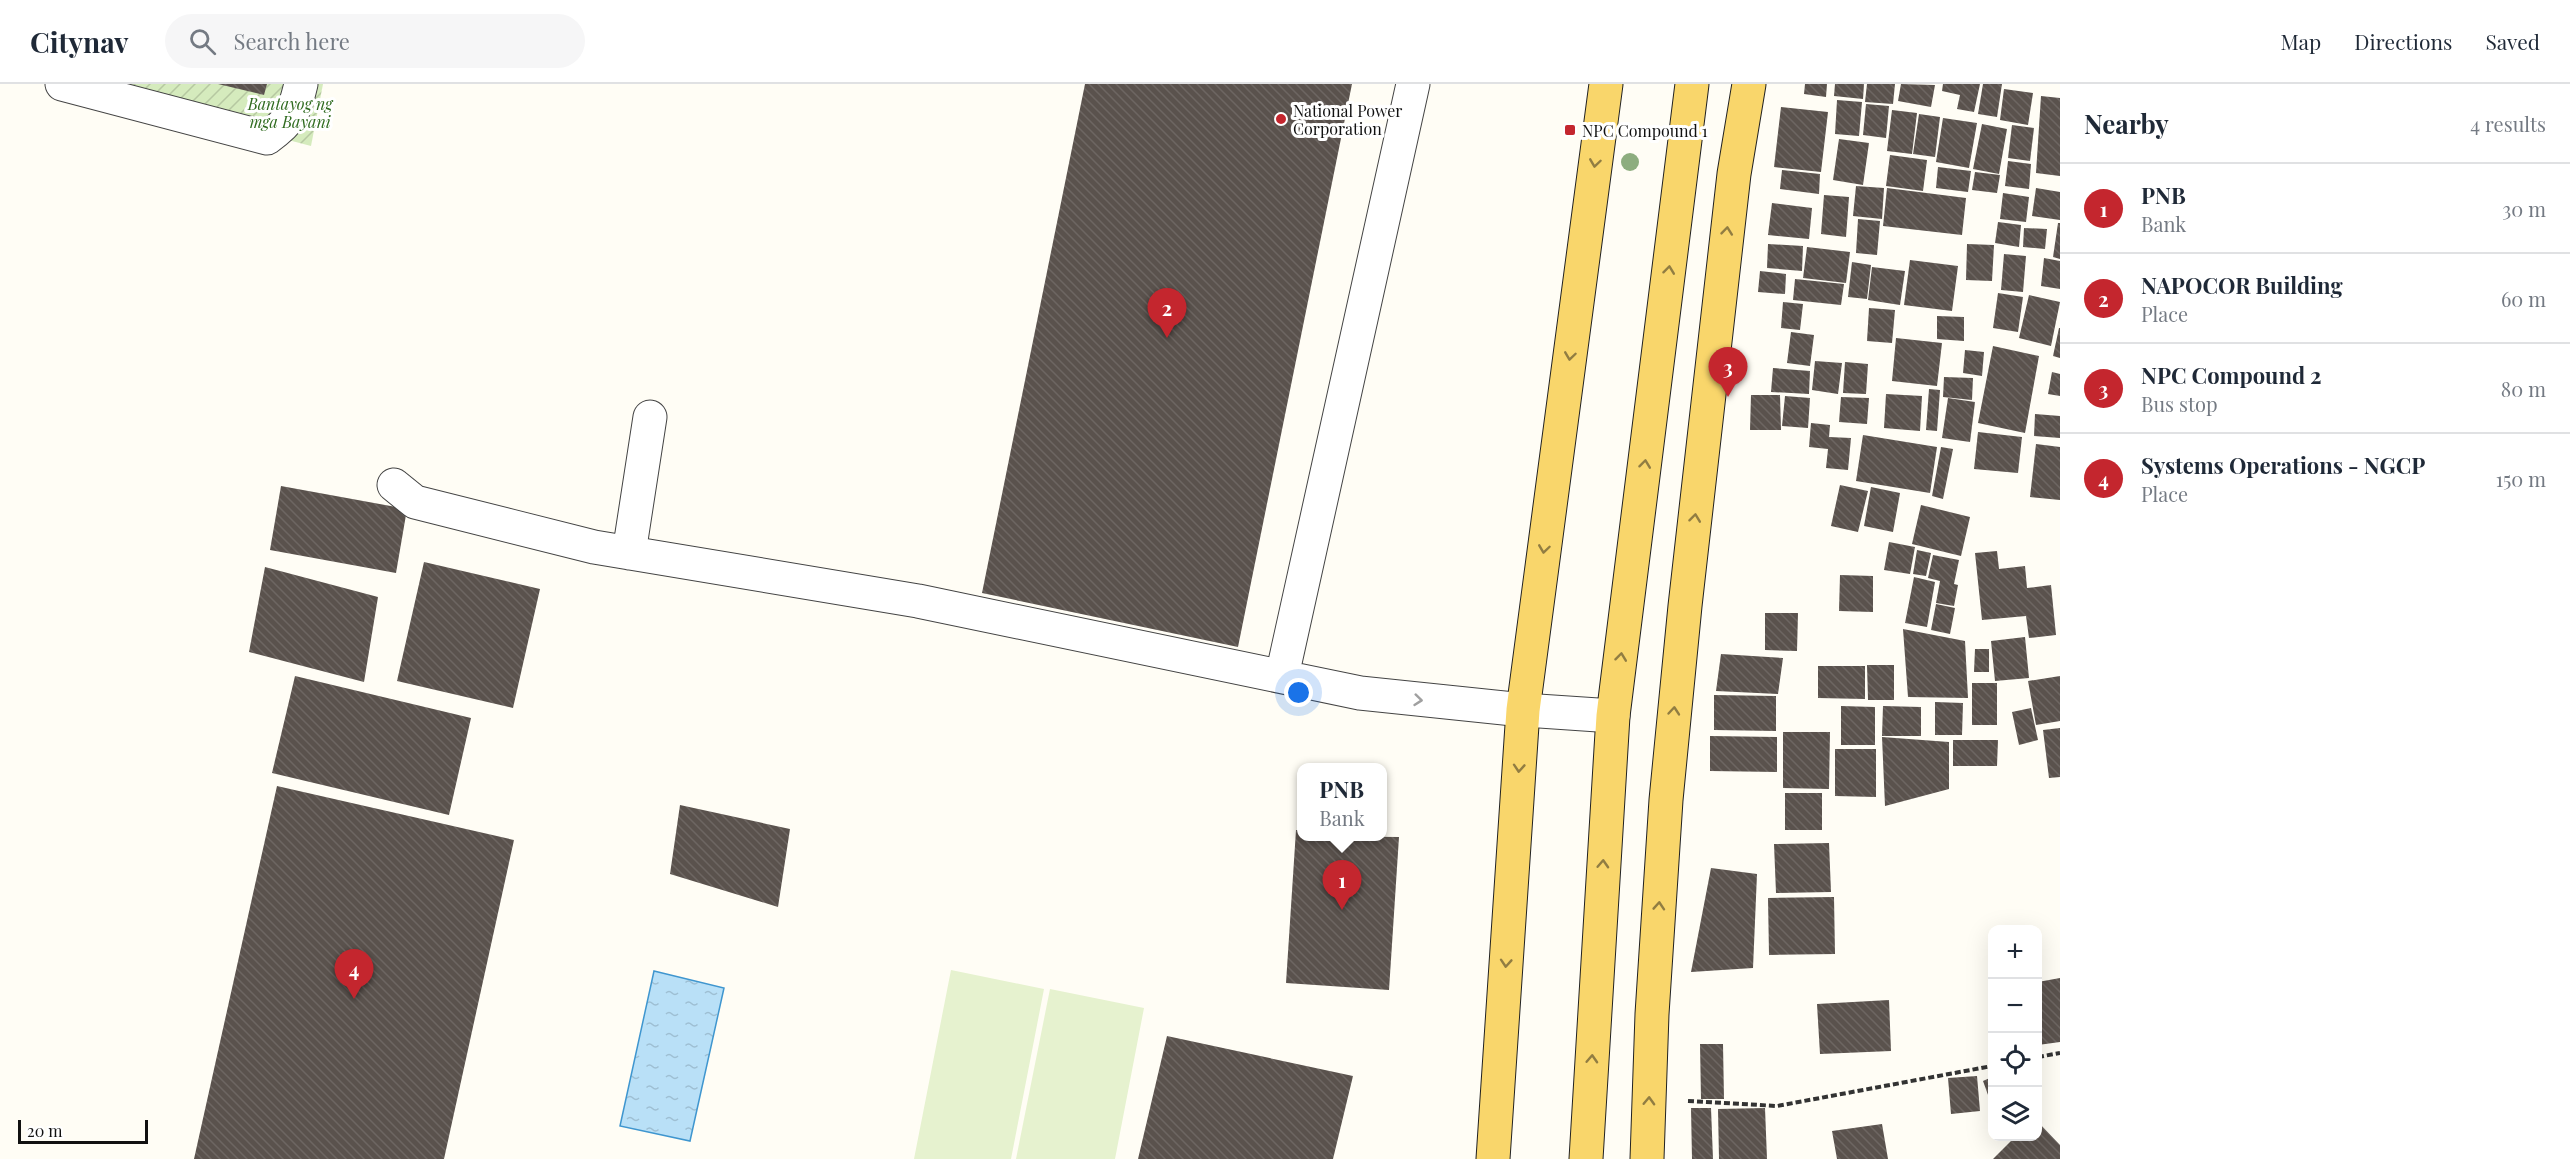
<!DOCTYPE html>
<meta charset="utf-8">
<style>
:root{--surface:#fff;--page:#f6f6f7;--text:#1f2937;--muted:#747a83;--line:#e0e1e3;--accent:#c4262e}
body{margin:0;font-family:"Playfair Display",serif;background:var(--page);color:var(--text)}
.controls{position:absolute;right:18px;bottom:18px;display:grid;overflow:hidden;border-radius:12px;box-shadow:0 6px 24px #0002}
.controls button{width:54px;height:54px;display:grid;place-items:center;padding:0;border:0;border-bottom:2px solid var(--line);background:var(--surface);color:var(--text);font:30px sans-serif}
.scale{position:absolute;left:18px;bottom:15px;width:130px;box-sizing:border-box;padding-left:6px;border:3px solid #111;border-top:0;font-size:16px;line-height:21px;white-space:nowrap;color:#111;-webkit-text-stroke:4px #fff;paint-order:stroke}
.you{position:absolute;left:1299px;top:609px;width:21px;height:21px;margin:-15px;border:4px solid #fff;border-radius:50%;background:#1a73e8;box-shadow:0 0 0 9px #1a73e833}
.badge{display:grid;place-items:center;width:39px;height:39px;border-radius:50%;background:var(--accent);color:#fff;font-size:20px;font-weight:700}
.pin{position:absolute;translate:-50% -50px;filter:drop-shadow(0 2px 3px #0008)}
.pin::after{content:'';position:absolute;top:32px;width:21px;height:18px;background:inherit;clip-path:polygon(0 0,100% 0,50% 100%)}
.popup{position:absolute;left:1297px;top:679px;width:90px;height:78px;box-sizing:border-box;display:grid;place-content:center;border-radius:12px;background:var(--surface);filter:drop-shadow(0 2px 4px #0005);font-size:20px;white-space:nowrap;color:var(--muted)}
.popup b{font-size:22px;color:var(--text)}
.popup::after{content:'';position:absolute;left:50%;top:100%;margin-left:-12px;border:12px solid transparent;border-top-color:var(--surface)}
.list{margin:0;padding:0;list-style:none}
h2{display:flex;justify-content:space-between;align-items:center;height:78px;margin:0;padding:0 24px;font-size:26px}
h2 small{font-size:20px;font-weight:400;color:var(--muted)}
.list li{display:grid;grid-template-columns:39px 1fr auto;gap:18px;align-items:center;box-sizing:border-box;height:90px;padding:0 24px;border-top:2px solid var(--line)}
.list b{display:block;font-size:22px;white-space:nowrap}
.list p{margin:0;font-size:20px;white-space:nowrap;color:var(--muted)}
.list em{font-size:20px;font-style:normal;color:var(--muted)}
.icon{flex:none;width:33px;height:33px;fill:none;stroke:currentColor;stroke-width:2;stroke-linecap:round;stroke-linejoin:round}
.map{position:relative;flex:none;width:2060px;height:1075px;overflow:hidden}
header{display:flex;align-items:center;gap:36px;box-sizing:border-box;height:84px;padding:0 30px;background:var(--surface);border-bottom:2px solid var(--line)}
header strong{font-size:28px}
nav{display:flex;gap:33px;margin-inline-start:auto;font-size:21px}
.search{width:420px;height:54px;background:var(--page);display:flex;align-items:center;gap:15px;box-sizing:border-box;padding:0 21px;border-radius:33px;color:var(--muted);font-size:22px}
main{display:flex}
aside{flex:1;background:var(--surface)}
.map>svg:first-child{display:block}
.garden{fill:url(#garden-furrows)}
.pitch{fill:#e6f2cf}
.water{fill:url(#water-ripples);stroke:#3f96cf;stroke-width:1.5}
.building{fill:url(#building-back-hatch)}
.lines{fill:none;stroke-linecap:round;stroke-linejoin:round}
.minor-casing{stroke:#444;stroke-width:35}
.major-casing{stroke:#222;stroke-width:35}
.path{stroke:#333;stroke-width:4;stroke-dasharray:6 3;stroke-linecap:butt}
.minor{stroke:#fff;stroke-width:33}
.major{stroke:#f9d66b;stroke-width:33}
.tree{fill:#8dad7f}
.oneway{stroke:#917d42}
.oneway2{stroke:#a0a0a0}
.poi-dot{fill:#c4262e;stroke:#fff;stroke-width:2}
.labels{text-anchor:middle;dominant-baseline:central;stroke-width:6;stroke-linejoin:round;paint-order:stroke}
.park-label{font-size:16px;font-style:italic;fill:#2f6b1f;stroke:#fff}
.poi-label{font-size:16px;fill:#111;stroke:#fff;text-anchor:start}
</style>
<header>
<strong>Citynav</strong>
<div class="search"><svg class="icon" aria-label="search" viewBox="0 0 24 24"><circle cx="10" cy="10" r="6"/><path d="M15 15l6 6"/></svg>Search here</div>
<nav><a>Map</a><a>Directions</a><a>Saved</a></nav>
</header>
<main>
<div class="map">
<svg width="2060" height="1075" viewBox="0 0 2060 1075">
<defs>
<pattern id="garden-furrows" width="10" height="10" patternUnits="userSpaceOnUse" patternTransform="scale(1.5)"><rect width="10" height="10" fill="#d5ebbd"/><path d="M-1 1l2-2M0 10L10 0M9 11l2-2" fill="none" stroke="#b6c8a1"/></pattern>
<pattern id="water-ripples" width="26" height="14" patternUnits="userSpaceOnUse" patternTransform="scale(1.5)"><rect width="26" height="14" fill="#b9e0f7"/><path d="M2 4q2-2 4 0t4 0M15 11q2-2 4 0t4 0" fill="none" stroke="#9ebfd3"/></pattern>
<pattern id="building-back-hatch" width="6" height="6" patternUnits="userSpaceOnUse" patternTransform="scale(1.5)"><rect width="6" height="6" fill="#5a524d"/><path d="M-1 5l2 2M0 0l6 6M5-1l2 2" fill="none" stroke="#6d6662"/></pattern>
</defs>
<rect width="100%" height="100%" fill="#fffdf5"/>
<!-- garden -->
<path class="garden" d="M77,0H323L311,62Z"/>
<!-- pitch -->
<path class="pitch" d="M951,886L1044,905L1011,1075H914Z
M1050,905L1144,924L1115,1075H1016Z"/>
<!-- water -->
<path class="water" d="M654,887L724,904L690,1057L620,1042Z"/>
<!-- building -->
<path class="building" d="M218,0H267L264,11Z
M1085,0H1352L1238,563L982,509Z
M1805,0H1827L1826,13L1804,10Z
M1835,0H1864L1863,15L1834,12Z
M1867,0H1895L1893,20L1865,18Z
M1901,0L1935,1L1931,23L1898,17Z
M1943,0H1980L1974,28L1957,25L1960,11L1942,7Z
M1983,0H2002L1997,33L1978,30Z
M2004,5L2033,9L2028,41L2000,36Z
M2041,12L2060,14V92L2036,89Z
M1837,16L1862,18L1859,52L1835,50Z
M1866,20L1889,22L1886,54L1863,51Z
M1781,23L1828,28L1821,88L1774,83Z
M1892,26L1917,29L1912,70L1887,67Z
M1919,30L1940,33L1935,73L1913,70Z
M1943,34L1977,39L1969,84L1936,78Z
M1982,40L2007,45L1999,90L1973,85Z
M2012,41L2034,44L2030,77L2008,74Z
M1839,55L1869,59L1863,101L1833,96Z
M1890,71L1927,76L1923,107L1886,102Z
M2008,77L2031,80L2029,105L2005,102Z
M1938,83L1971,87L1968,108L1936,104Z
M1782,86L1820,90L1819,110L1780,105Z
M1975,88L2000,91L1997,109L1972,106Z
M1856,102L1884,104L1882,135L1853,132Z
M1887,104L1966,114L1962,151L1883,142Z
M2036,104L2060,108V136L2032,132Z
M2003,109L2029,113L2026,138L2000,135Z
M1824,111L1849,113L1846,153L1821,150Z
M1772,119L1812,124L1809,155L1768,151Z
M1858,135L1880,137L1877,171L1856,169Z
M1998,138L2021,141L2019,163L1995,159Z
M2058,139H2060V175L2053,173Z
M2024,144L2047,145L2045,165L2023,163Z
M1768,160L1803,162L1802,187L1767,184Z
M1967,160L1994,161L1992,197L1966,196Z
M1807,163L1850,168L1846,199L1803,194Z
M2004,170L2026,172L2023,208L2001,206Z
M2044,174L2060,177V205L2041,202Z
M1910,176L1958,182L1952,227L1904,221Z
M1852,178L1871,181L1867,215L1848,213Z
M1872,183L1905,187L1900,221L1868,216Z
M1760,187L1786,190L1785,210L1758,208Z
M1795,195L1844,200L1841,221L1793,216Z
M1998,209L2023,213L2018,248L1993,244Z
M2029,211L2060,218L2051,262L2019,254Z
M1783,218L1803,220L1800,246L1781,244Z
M1869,224L1895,226L1892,259L1867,257Z
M1937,232L1964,233V257L1937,255Z
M2059,244H2060V274L2053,272Z
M1791,248L1814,251L1810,282L1787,279Z
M1896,254L1942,259L1937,302L1892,297Z
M1993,262L2039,272L2025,349L1978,339Z
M1965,266L1984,268L1982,292L1963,289Z
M1815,277L1842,279L1838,310L1812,306Z
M1845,278L1868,280L1866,310L1843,309Z
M1773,284L1810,287L1809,310L1771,308Z
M2052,288L2060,290V312L2048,310Z
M1944,293L1973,294L1972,316L1943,313Z
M1929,305L1940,306L1937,347L1926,346Z
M1886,310L1922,312L1920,347L1884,344Z
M1751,311H1780L1781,346H1750Z
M1785,312L1810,314L1808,344L1782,342Z
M1841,313L1869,314L1867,340L1839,338Z
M1948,314L1975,318L1970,358L1942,354Z
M2035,330L2060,332V354L2034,352Z
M1811,339L1830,341L1829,353L1851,354L1848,386L1826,384L1828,365L1809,363Z
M1978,348L2022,353L2018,389L1974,385Z
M1863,351L1937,363L1930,409L1856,397Z
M2036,360L2060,363V416L2030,413Z
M1941,363L1953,365L1943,415L1932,412Z
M1840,401L1868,407L1858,448L1831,442Z
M281,402L407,425L396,489L270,466Z
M1871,403L1900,409L1893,448L1864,442Z
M1921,421L1970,433L1961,472L1912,460Z
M1889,458L1915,463L1910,490L1884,486Z
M1917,466L1931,469L1926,492L1913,490Z
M1997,467L1999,485L2025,482L2027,504L2051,501L2056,551L2029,554L2026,532L1982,536L1975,469Z
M1933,471L1959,476L1954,500L1958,501L1954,522L1936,519L1940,497L1928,494Z
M424,478L540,505L513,624L397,597Z
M265,483L378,513L364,598L249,568Z
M1840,491L1873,492V528L1839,527Z
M1914,493L1935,498L1927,543L1905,539Z
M1936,520L1955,524L1950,550L1931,546Z
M1765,529H1798L1797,567L1765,566Z
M1903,545L1965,557L1968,614L1908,613Z
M2025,553L2029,594L1995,597L1991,557Z
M1975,565H1989V588H1974Z
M1721,570L1783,574L1778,610L1716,607Z
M1867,581H1894V616H1868Z
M1818,582H1865V615L1818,614Z
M295,592L471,634L449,731L272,689Z
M2060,592V637L2036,641L2028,597Z
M1972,599H1997V641H1972Z
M1714,611L1776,612V647L1714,646Z
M1935,618L1963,619L1962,651H1935Z
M1841,622L1875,623V661H1841Z
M1883,622L1921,623V652H1882Z
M2031,624L2038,656L2019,661L2012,628Z
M2060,644V693L2049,694L2043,646Z
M1783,648H1830L1829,705L1783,704Z
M1710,652L1777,653V688L1710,687Z
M1882,653L1949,658V705L1885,722Z
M1953,656H1998L1997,682H1953Z
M1835,665H1876V713L1835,712Z
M277,702L514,756L444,1075H194Z
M1785,709H1822V746H1785Z
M680,721L790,745L778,823L670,790Z
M1296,746H1302V752L1399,753L1389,906L1286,899Z
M1829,759L1831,808L1776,809L1774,760Z
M1711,784L1757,790L1753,884L1691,888Z
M1834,813L1835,870L1769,871L1768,814Z
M2060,894V958L2038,961V898Z
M1889,916L1891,967L1820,970L1817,920Z
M1167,952L1353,992L1333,1075H1138Z
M1700,960H1723L1724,1015H1701Z
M1977,992L1980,1027L1951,1030L1948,994Z
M1992,993V1022L1983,997Z
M1691,1024H1711L1713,1075H1692Z
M1765,1024L1767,1075H1719L1718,1025Z
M2038,1038L2060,1061V1075H1993L2016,1052H2038Z
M1882,1040L1888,1075H1837L1832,1047Z"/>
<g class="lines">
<defs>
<path id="minor" d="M62,0L267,54C292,36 294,29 301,0
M394,401L415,418L594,463L918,517L1360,609L1523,626L1613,632
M629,469L650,333
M1282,592L1413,0"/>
<path id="major" d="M1493,1075L1523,626L1606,0
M1586,1075L1613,632L1692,0
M1647,1075L1652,930L1666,716L1685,522L1734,90L1749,0"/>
</defs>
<!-- minor casing -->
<use href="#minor" class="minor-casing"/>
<!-- major casing -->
<use href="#major" class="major-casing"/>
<!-- path -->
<path class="path" d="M2038,973L2060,969
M1688,1017L1777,1022L1992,982"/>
<!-- minor -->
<use href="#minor" class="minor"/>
<!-- major -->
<use href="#major" class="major"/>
</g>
<!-- trees -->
<circle class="tree" cx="1630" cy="78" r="9"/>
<!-- one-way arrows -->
<defs><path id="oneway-chevron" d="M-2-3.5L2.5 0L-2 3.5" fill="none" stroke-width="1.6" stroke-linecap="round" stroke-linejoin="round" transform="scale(1.5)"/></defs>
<g class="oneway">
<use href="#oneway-chevron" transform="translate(1595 79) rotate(98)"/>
<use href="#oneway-chevron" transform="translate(1727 147) rotate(-84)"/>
<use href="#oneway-chevron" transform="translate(1669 186) rotate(-83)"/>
<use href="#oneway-chevron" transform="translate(1570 272) rotate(98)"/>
<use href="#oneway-chevron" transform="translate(1645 380) rotate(-83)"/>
<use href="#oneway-chevron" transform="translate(1695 434) rotate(-83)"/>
<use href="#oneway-chevron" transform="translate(1544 465) rotate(98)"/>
<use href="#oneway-chevron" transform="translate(1621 573) rotate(-83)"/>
<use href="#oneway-chevron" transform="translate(1674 627) rotate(-85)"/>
<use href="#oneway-chevron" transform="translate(1519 684) rotate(94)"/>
<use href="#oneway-chevron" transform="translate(1603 780) rotate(-87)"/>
<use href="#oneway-chevron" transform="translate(1659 822) rotate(-86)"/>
<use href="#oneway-chevron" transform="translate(1506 879) rotate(94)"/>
<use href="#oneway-chevron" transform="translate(1592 975) rotate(-87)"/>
<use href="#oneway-chevron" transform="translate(1649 1017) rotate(-88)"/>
</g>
<use class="oneway2" href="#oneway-chevron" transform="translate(1418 616) rotate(6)"/>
<!-- markers -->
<g class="poi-dot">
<circle cx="1281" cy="35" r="6"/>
<rect x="1564" y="40" width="12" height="12" rx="3"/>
</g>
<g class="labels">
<!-- park labels -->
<g class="park-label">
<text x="290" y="19">Bantayog ng<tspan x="290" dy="18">mga Bayani</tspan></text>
</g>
<!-- poi labels -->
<g class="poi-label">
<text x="1293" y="26">National Power<tspan x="1293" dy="18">Corporation</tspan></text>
<text x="1582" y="46">NPC Compound 1</text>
</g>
</g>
</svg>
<div class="controls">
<button>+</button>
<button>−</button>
<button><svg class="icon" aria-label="locate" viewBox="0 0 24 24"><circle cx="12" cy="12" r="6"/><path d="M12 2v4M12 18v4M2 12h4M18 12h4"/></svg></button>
<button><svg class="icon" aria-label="layers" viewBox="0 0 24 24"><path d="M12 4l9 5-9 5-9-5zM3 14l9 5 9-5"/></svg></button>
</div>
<div class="scale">20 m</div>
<div class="you"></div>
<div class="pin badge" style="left:1342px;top:826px">1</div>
<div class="popup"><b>PNB</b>Bank</div>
<div class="pin badge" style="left:1167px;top:254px">2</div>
<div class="pin badge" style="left:1728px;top:313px">3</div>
<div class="pin badge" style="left:354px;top:915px">4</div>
</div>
<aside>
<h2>Nearby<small>4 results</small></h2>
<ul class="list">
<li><span class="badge">1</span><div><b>PNB</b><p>Bank</p></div><em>30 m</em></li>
<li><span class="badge">2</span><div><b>NAPOCOR Building</b><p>Place</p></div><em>60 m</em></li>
<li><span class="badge">3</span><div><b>NPC Compound 2</b><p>Bus stop</p></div><em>80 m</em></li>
<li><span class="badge">4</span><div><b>Systems Operations - NGCP</b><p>Place</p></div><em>150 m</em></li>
</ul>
</aside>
</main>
